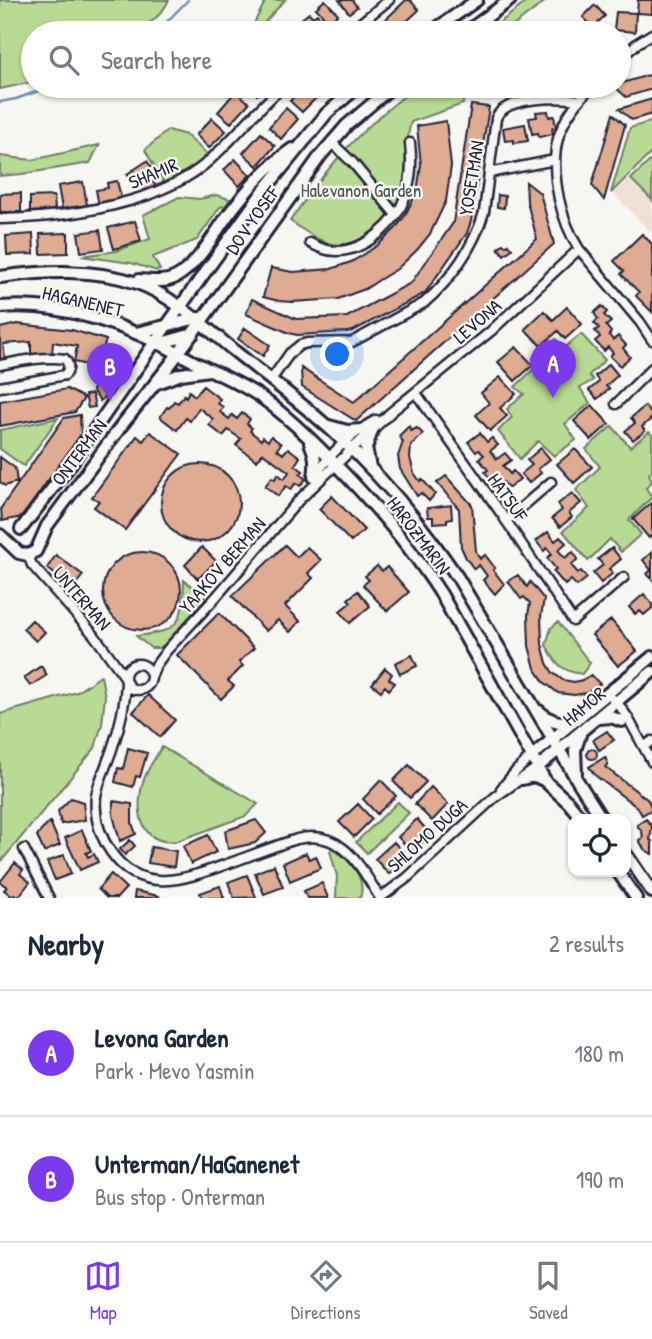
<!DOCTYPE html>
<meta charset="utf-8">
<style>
:root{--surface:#fff;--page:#f6f6f7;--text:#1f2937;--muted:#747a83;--line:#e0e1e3;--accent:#7c3aed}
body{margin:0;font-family:"Patrick Hand",sans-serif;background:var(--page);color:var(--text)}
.controls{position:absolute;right:21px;bottom:21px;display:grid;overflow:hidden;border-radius:14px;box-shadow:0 2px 5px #0004}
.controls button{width:63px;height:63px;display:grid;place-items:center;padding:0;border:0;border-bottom:2px solid var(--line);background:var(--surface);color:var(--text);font:35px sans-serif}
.you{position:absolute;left:338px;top:355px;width:24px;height:24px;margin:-18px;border:5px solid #fff;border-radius:50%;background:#1a73e8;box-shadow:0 0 0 10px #1a73e833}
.badge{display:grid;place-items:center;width:46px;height:46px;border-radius:50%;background:var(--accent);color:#fff;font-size:23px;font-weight:700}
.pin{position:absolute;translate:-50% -58px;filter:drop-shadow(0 2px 4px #0008)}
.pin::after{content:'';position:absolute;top:37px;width:24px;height:21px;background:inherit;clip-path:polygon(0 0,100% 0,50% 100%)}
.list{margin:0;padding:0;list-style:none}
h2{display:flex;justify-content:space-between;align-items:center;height:91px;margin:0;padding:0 28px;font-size:30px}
h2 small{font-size:23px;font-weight:400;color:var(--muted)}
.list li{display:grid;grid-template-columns:46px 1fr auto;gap:21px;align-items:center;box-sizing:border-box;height:126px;padding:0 28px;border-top:2px solid var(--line)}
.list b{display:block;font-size:26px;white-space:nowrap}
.list p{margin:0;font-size:23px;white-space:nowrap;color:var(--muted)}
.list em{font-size:23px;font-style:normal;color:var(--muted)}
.icon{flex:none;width:38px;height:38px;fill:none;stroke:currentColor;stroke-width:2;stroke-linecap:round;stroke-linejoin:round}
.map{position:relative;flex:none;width:652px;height:898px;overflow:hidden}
.search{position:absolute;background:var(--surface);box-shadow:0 2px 5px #0004;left:21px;right:21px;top:21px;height:77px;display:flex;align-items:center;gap:18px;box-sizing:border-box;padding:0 24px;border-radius:38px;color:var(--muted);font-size:26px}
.sheet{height:343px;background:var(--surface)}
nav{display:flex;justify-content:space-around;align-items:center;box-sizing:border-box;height:98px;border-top:2px solid var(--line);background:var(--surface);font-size:19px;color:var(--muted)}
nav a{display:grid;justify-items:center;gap:4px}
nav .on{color:var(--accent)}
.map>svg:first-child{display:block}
.built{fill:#efe0d6}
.green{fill:#b9da94;stroke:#6e7e68;stroke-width:2}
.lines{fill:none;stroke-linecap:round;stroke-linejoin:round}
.stream{stroke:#6b8eae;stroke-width:2.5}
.building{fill:#dfab93;stroke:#22223b;stroke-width:2}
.street-casing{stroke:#22223b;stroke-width:13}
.secondary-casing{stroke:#22223b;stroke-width:16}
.street{stroke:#f6f6f2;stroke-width:8}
.secondary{stroke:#f6f6f2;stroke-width:10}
.labels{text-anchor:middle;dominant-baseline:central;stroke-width:5;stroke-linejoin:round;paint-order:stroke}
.street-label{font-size:19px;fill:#22223b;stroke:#f6f6f2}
.park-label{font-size:19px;fill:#4f5956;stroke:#f6f6f2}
</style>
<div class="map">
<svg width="652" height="898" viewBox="0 0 652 898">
<rect width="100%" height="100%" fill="#f6f6f2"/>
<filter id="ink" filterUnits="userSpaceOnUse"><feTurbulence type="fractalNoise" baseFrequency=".0143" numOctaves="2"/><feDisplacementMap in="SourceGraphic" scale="14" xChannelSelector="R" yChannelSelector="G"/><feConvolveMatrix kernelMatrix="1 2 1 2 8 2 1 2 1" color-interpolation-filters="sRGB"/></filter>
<g filter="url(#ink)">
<!-- built -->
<path class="built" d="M652,157V234L614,194Z"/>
<!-- green -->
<path class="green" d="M0,0H169C161,16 149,26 132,33H33V82L0,89Z
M266,0H285L255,33H249Z
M529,0H547L504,33H486Z
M417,86H465L463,104L411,122C410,127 408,133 408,138C407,149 411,160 409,171C406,204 365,255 328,243C315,239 302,229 290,221C304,201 318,182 333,164C357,134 387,109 417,86Z
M652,121V152L611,193L630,128Z
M168,130L186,135L208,155L187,173L165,185L145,150Z
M99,145L90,163L22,174L0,176V156L32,160Z
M652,159V200L631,179Z
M216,195L230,199L225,206L220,207L197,240L153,257L160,270L157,271L131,263L81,256L116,251L150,239L143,215L179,197L200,199Z
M581,334L605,360L589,375L593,380L580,388L590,403L565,424L576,440L554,456L538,441L520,459L498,431L512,417L507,409L524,394L515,387L538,365L533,358L556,339L564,348Z
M58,418L24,466L0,449V430Z
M612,426L630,447L649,432L652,435V471L649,474L652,481L646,488L652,497L629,520L641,534L621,552L610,539L588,561L563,531L589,508L576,490L600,467L586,449Z
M184,580L206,598L164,645L159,648H151L136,636C181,631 183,623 184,580Z
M558,622L590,663L582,674C561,671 556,664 546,645L551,628Z
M101,676L105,696L102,724L95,748L0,863V714L77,692Z
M162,747L258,804L246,816L177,841C140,846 135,811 143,782C147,769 155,758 162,747Z
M398,802L409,813L367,853L356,842Z
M332,849C349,858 367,878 360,898H336L337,876L330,851Z"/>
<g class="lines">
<!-- stream -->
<path class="stream" d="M156,33L188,0
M0,102L16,99L52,86"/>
</g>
<!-- building -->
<path class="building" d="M325,0L338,14L334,18L339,24L334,28L316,8Z
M339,0H352L357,7L349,13Z
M406,0H410L419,10L394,33L383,22Z
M638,0H652V14L637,13Z
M595,5L605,16L596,24L604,33H585L592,27L583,17Z
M616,12L636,13L635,32L614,30Z
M309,13L313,17L317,14L326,24L320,30L323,33H307L309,31L300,20Z
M652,74V89L626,97L614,86H619V84Z
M248,86H266L257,95Z
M304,86H313L321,93L302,112L290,101Z
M236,91L249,103L231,123L218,112Z
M652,99V114L632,120L619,109Z
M471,105L489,107L471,221L467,233L425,293L353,331L347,332L297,335L289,333L246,314L252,299L296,319L347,317L411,283L453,223Z
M286,108L298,119L281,139L269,127Z
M548,111L549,117L554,116L556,128H552L553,134L539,137L538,133L532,134L529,118L537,117L536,112Z
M613,114L625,125L604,200L592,185Z
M212,118L226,131L209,148L196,135Z
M446,121L451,166L446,201L430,234L417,250L397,269L379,280L365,289L338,299L292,302L279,301L263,297L271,268L293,272L331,269L351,262L363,255L378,245L395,229L404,217L417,192L421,165L417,126Z
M525,124L528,141L514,143V140L505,141L503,128Z
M261,133L275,146L257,166L243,153Z
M235,159L250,175L239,186L224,170Z
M147,161L156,174L150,178L156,186L146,193L139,182L134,185L127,174Z
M117,181L122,201L99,206L96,190L108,188L107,183Z
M83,182L87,205L62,209L58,186Z
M526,182L540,193L554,244L356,421L302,387L301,368L354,402L537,239L527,202Z
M21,193V212H0V194Z
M498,195L505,196L504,208L497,207Z
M54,196L55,211L30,212V197Z
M135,221L141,241L114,249L108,228Z
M100,230L103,249L81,252L78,233Z
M68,233V253L41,254L40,234Z
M33,234L34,254L7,255L6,236Z
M642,234L652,244V312L636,296L639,292L621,274L624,271L614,261Z
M503,244L506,246L508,244L512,249L504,255L498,248Z
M602,306L607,312L604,315L611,322L606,326L611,332L609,335L613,340L618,336L626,345L623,348L630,357L620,366L610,356L613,353L608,347L604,351L595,341L600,337L595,331L599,328L594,323L598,319L594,313Z
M567,307L582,324L565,339L558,331L541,346L525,329L544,311L553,320Z
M17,324L72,330L106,340L102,352L96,351L91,366L74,362L77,346L53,342L52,355H31V342L3,344L5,358L0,359V328Z
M245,328L270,345L263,356L238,339Z
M516,347L533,365L515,381L498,362Z
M335,355L336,364L326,365L325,356Z
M609,364L618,375L606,386L609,389L597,399L589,390L599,382L595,376Z
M108,371L112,391L100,401L92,390L98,381L97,374Z
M500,377L516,394L500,408L507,416L490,431L476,415L489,403L481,393Z
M203,386L220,399L217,403L223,407L220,412L229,419L232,415L237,419L242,413L250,419L247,424L252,428L250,431L261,440L263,437L268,441L271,436L281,444L277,449L283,454L288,448L300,457L295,465L303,471L300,474L306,479L300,486L296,483L291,489L286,486L278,496L265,486L272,477L275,479L278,474L284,479L289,472L263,453L257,461L236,445L241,439L228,430L223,436L209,425L213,419L199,408L190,421L186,418L177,430L160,417L167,407L169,408L174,401L178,403L184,395L186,397L189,391L195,396Z
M67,389L84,398L75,412L0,426V401Z
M92,394L95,407L88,408L85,395Z
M592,405L609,424L591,440L574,421Z
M645,406L652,415V418L642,427L645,431L633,440L625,431L635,423L631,418Z
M80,415L81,434L22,517L2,521L1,508L64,418Z
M409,426L411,431L417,428L423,434L411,446L410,458L414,473L420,481L422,479L435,494L429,501L421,493L417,496L400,469L398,456L403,442L399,436Z
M150,432L181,454L125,530L94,507L99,501L92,497L137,436L143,441Z
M480,433L487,442L492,438L498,445L490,451L497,459L505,453L511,460L503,466L510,474L513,471L520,479L509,488L503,482L497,487L485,472L488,470L479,459L484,455L479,450L476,452L468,442Z
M541,448L550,459L538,469L541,473L529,483L521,474L532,465L527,460Z
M575,449L592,467L574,483L557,464Z
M0,457L15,468L17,482L5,486L0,482Z
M161 503a39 39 0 1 1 78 0a39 39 0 1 1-78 0Z
M446,476L472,505L476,551L480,559L485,555L495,568L493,570L504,584L495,594L483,580L487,576L479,565L474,569L466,558L461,547L459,509L437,483Z
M572,493L581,503L569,513L572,517L560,527L552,518L562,510L558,504Z
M332,496L364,530L351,542L319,509Z
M651,503L652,505V535L649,538L633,519Z
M451,505L452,518L447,519V522L433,523V517H428L427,508Z
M548,532L555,541L560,537L566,543L558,550L565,558L573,552L578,559L571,565L578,573L581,571L587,578L577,586L571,580L565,585L553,571L556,569L547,558L552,554L547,548L544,551L536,541Z
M285,545L297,557L307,547L321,560L308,573L313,578L285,606L300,621L290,632L278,620L266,631L232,596Z
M202,547L216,561L198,579L185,565Z
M612,548L621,559L609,569L613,573L601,583L593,573L603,565L598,559Z
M652,552V579L647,574L651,570L643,560Z
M103 591a39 39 0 1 1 78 0a39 39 0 1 1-78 0Z
M56,555L83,575L73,588L47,568Z
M377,566L382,571L387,567L409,592L387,611L363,585L369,580L365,576Z
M518,575L527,587L530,582L544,599L541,616L542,644L547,663L553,673L563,680L574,682L582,680L591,675L600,684L587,693L574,695L558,693L544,682L535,668L529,646L528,615L530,603L524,597L521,599L508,581Z
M358,591L370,606L350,623L340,611L351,602L348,599Z
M644,594L652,604V608L644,615L640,611L635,614L629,607Z
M219,613L254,648L239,662L243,666L228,681L234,686L221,699L177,655Z
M32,620L45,632L36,641L23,629Z
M611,620L637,651L618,666L592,635Z
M412,655L417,666L400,674L395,663Z
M41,666L47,675L30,686L24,678Z
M385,668L392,674L389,679L395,683L389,690L385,686L381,691L372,684Z
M148,695L175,720L160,737L133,712Z
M607,731L614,740L599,750L593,740Z
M128,748L147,753L140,777L136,776L133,787L115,782L118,768L123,769Z
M587 754a5 5 0 1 1 10 0a5 5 0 1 1-10 0Z
M605,757L608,764L605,767L648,800L652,809L642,815L638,808L596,776L589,767Z
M409,765L426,782L410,798L393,781Z
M381,780L396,796L377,814L363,799Z
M431,787L448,804L432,821L415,804Z
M71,798L83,802L85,820L61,824L58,811Z
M113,801L132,804V823L136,834L120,841L113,815Z
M358,804L372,819L354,837L339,822Z
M417,819L431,835L412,852L398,837Z
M646,819L652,826L650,840L652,841V854L644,849L639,840L643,838L642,832L637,825Z
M256,820L266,833L255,843L228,849L225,831Z
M50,822L60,845L44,852L37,836L46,825Z
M82,830L91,851L86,853L88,857L94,854L98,862L80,870L65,838Z
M208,835L216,852L191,864L183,846Z
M130,840L135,846L125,855L120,849Z
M394,842L407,857L389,874L375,859Z
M151,847L176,851L174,867L148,863Z
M306,853L309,859L316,856L321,868L290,881L283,863Z
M64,855L71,874L55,880L47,862Z
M15,863L23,870L20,874L30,882L19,896L15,894L13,897L4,890L7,887L0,882Z
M274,865L283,887L264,894L255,873Z
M111,874L126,888L117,898H107L98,889Z
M247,875L256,897L234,898L228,882Z
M322,883L328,898H307L304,891Z
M220,886L224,898H202L200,893Z
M135,891L159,896L158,898H134Z"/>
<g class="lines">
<defs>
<path id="street" d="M348,33L389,0
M619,59L639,42L652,34
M592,86C556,123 549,149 559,199C563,217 569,233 579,249L640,322L652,340
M331,142L353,163L396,215
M489,173L555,160
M0,219C51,218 99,212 148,195C168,187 187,179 204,165C233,141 255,110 284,86
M310,243C318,247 326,251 336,251C365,251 396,224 405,197C412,179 412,162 410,143
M0,365C21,361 44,356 65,359C70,366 69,369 65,375L0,387
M271,380L290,353L300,345L307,343L352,342L424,303C450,281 475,245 484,212L496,118C506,96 559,97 580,100
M416,393L503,516L573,621L624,577
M616,404L652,368
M316,474C331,453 353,433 376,420
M506,521L551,482
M28,555L32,565L94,635L125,677
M125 677a13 13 0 1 1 26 0a13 13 0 1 1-26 0Z
M152,675L156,665L167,650L216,597L299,500L391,412L491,331L579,249
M126,683C125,704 120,726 113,746C108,763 99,779 96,796C94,816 100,836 111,852C141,896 186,879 227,864C250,856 274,846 297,839C342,828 360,866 380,898
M613,699L617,702L628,718L652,762
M644,747L652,741
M501,789L516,771L532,756
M24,849L49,898
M380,898L407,878L495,797L538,767"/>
<path id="secondary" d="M430,33L477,0
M465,33L510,0
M0,277C44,271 94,268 137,283C171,295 204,326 232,349C268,378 305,405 339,437C384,479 424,527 458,578L577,780L602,819
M139,280C151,281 165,283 176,277C197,266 214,234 228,215C247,190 266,167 292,149
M0,307C64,301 133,328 187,358C212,372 240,382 262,398C290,418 314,442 337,466C376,506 411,547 441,594L546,782L569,803L582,819
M136,333L198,318
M158,344L193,334
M157,383L181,374L209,370
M329,426L347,431L361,430
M310,443C316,456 316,464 314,477
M370,467L366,448L373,428
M21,529L68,468L155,342L262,193L327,113L359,86
M0,535L19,553L28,555L36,551L47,526L122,425L172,362L321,155L347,125L393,86
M539,711C550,721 560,725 575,720
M598,718L611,717L622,721
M532,756L652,657
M538,767L652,672
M576,774L575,750L580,735
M522,779L534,776L546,781
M626,854L652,892
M618,872L636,898"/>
</defs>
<!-- street casing -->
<use href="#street" class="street-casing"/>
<!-- secondary casing -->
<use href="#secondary" class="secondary-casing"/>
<!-- street -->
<use href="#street" class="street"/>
<!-- secondary -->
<use href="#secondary" class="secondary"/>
</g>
</g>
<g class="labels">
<!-- street labels -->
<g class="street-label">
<text transform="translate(153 173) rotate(-23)">SHAMIR</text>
<text transform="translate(471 178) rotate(-81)">YOSETMAN</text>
<text transform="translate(252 220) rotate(-55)">DOV YOSEF</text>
<text transform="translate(83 301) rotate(13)">HAGANENET</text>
<text transform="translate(477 321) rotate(-41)">LEVONA</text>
<text transform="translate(79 452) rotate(-53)">ONTERMAN</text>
<text transform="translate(508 497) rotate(55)">HATSUF</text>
<text transform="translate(419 535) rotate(53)">HAROZMARIN</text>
<text transform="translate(222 565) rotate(-49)">YAAKOV BERMAN</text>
<text transform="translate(82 598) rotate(49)">UNTERMAN</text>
<text transform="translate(584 706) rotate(-40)">HAMOR</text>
<text transform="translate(427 835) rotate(-42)">SHLOMO DUGA</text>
</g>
<!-- park labels -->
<g class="park-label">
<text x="361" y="190">Halevanon Garden</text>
</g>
</g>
</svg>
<div class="controls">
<button><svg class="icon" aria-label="locate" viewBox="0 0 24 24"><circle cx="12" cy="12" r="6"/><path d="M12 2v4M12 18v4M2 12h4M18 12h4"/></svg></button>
</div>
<div class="you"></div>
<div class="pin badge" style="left:553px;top:398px">A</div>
<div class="pin badge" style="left:110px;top:401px">B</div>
<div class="search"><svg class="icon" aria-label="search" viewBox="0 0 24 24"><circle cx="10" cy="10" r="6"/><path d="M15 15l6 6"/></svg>Search here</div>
</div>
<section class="sheet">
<h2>Nearby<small>2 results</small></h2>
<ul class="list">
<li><span class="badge">A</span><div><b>Levona Garden</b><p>Park · Mevo Yasmin</p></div><em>180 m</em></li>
<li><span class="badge">B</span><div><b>Unterman/HaGanenet</b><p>Bus stop · Onterman</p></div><em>190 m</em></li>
</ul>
</section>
<nav>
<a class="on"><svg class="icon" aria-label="map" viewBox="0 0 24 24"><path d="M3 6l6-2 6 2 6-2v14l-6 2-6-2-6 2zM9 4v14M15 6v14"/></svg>Map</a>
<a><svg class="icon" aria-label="directions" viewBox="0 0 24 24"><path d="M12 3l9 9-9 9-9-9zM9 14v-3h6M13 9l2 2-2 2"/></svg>Directions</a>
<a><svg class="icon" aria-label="saved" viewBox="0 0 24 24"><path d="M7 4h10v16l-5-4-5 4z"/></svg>Saved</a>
</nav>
